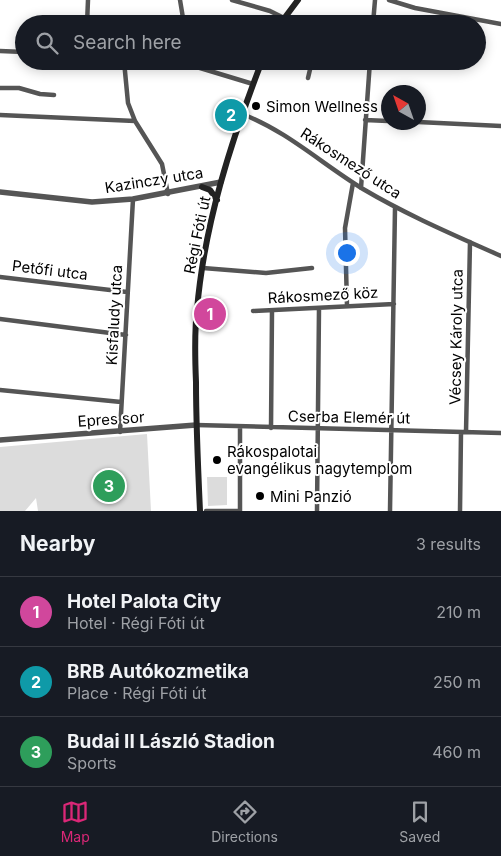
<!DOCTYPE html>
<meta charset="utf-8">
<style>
:root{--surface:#171b24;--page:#242831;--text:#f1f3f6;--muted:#9ea1a6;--line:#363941;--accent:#db2777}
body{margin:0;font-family:Inter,sans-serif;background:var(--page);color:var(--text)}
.compass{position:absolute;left:381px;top:85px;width:45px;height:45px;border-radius:50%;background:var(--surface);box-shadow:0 2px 12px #0003;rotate:320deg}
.you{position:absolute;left:346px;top:252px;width:18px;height:18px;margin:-12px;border:4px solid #fff;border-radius:50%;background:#1a73e8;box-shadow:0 0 0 8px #1a73e833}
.badge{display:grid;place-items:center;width:32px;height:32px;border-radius:50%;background:var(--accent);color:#fff;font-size:16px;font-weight:700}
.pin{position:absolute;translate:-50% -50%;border:2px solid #fff;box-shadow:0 1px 5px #0006}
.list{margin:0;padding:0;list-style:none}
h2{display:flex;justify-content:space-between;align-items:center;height:65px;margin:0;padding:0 20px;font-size:21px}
h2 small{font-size:16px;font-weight:400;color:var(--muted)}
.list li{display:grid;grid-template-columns:32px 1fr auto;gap:15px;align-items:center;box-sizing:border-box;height:70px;padding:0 20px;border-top:1px solid var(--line)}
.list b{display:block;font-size:19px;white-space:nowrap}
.list p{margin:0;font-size:16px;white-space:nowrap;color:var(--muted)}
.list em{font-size:16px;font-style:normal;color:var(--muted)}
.icon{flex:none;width:28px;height:28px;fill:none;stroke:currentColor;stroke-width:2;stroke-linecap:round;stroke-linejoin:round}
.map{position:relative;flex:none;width:501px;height:511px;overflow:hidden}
.search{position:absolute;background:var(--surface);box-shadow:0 2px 12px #0003;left:15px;right:15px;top:15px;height:55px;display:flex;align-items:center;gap:12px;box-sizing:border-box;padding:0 18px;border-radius:28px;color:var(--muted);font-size:19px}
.sheet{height:275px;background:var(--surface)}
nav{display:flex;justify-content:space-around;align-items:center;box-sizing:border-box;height:70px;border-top:1px solid var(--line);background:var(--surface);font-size:14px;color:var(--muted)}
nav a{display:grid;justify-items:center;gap:2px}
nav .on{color:var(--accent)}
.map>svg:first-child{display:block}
.green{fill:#dcdcdc}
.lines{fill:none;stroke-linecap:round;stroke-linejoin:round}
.minor{stroke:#555;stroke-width:4.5}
.tertiary{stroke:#555;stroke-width:5.5}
.secondary{stroke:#222;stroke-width:6}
.poi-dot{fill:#000;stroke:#fff;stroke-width:2}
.labels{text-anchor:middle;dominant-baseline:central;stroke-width:4;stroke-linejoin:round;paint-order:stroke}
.poi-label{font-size:15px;fill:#000;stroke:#fff;text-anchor:start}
.street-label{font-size:15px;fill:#000;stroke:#fff}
</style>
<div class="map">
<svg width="501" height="511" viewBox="0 0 501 511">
<rect width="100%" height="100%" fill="#fff"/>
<!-- green -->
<path class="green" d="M147,434L151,511H38L36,498L25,511H0V447Z
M207,477H227V505L208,506Z"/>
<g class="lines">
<!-- minor -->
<path class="minor" d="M180,0L184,24
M232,0L270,11L284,18
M389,0L415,8L501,24
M87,24L88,0
M373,24L375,0
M0,51L24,52
M124,61L128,103L135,121L162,164L168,194
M177,61L253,84
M308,78L312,61
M0,88H19L40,94L54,95
M242,114C287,131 322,164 363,189C407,215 454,235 501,256
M0,115L135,121
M365,120L388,121
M418,122L501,126
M361,188L370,61
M203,268L266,273L312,268
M0,277L127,292
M347,306L345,228L353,183
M253,311L394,304
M0,319L126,335
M0,390L121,402
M196,425L501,433
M271,428L272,311
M120,432L133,199
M466,432L470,242
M206,511H240
M240,511V427
M317,511L319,308
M390,511L395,208
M460,511L461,432"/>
<!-- tertiary -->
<path class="tertiary" d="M0,192L92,202L133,199L221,182
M0,440L196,425"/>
<!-- secondary -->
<path class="secondary" d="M280,24L298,0
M202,187L210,190L217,200
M200,511C198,468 196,425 196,382C195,358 194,334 197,310C204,225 231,141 262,61"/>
</g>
<!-- markers -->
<g class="poi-dot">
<circle cx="256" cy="106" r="5"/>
<circle cx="217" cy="460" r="5"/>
<circle cx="260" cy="496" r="5"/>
</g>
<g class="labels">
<!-- poi labels -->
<g class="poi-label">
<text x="266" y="106">Simon Wellness</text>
<text x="227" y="451">Rákospalotai<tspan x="227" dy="17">evangélikus nagytemplom</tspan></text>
<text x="270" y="496">Mini Panzió</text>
</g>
<!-- street labels -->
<g class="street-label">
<text transform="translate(351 163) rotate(33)">Rákosmező utca</text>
<text transform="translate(154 180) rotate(-9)">Kazinczy utca</text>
<text transform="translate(197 235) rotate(-78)">Régi Fóti út</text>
<text transform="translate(50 270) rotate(7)">Petőfi utca</text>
<text transform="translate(323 295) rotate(-3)">Rákosmező köz</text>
<text transform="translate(114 315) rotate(-87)">Kisfaludy utca</text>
<text transform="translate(456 337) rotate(-89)">Vécsey Károly utca</text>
<text transform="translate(349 417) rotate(1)">Cserba Elemér út</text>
<text transform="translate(111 419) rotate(-4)">Epres sor</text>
</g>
</g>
</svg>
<svg class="compass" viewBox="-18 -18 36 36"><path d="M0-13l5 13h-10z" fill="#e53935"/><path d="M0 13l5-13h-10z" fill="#9ea1a6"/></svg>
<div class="you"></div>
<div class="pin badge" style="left:210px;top:314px;background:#d1479c">1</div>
<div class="pin badge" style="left:231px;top:115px;background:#0f9aa8">2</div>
<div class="pin badge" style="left:109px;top:486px;background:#2e9e5b">3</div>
<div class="search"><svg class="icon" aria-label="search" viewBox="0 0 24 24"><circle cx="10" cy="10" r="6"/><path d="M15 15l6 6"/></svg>Search here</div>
</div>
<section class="sheet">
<h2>Nearby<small>3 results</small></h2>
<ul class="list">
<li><span class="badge" style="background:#d1479c">1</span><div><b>Hotel Palota City</b><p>Hotel · Régi Fóti út</p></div><em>210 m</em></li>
<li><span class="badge" style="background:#0f9aa8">2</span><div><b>BRB Autókozmetika</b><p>Place · Régi Fóti út</p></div><em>250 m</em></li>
<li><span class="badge" style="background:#2e9e5b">3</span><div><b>Budai II László Stadion</b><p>Sports</p></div><em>460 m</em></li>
</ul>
</section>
<nav>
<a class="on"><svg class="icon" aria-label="map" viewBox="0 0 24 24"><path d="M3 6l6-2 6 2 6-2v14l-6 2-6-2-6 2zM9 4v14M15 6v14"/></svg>Map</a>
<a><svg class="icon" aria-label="directions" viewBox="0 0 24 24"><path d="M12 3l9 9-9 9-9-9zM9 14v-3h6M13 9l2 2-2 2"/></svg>Directions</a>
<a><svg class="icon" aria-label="saved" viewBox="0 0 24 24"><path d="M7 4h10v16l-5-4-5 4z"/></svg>Saved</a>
</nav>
